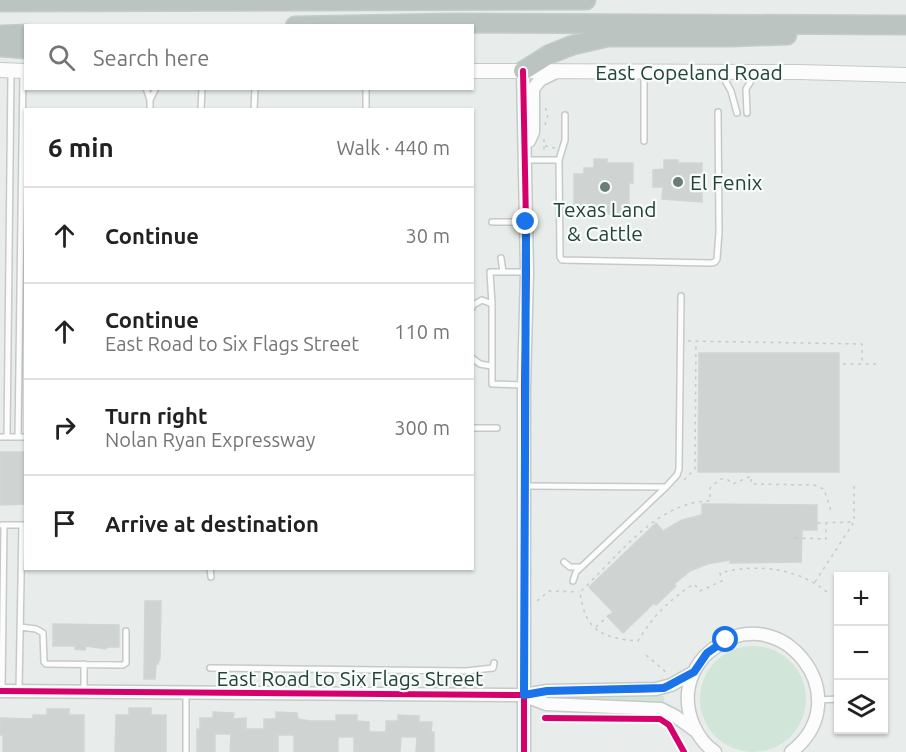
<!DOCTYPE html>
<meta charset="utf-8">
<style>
:root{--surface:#fff;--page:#f6f6f6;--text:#222;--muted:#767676;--line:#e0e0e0}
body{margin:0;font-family:Ubuntu,sans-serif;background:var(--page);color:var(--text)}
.controls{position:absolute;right:18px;bottom:18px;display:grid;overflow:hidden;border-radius:0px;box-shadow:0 2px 4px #0004}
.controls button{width:54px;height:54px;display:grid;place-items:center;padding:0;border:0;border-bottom:2px solid var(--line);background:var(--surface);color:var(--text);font:30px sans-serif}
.stop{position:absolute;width:18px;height:18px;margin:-14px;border:4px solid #1a73e8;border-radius:50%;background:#fff}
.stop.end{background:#1a73e8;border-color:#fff;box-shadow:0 2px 6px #0008}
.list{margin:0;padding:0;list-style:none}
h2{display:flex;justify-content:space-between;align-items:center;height:78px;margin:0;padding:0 24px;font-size:26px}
h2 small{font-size:20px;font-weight:400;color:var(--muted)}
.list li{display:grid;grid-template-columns:39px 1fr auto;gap:18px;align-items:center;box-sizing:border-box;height:96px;padding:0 24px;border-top:2px solid var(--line)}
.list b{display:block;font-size:22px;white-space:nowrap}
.list p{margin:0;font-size:20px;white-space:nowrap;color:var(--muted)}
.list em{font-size:20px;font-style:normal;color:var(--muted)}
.icon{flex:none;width:33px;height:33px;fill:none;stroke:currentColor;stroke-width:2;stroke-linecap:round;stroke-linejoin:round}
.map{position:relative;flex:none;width:906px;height:752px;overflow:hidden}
.search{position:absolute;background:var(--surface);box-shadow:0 2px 4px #0004;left:24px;top:24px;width:450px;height:66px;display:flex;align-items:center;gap:15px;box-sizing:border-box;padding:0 21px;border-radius:0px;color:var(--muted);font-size:22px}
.panel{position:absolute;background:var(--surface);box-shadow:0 2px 4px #0004;left:24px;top:108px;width:450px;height:462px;border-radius:0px}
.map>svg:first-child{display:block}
.green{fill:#d1e6d8}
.building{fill:#cfd4d2;stroke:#d1d6d4;stroke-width:1.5}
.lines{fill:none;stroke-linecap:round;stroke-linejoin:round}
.service-casing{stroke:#c5cac8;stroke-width:8}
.tertiary-casing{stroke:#c5cac8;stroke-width:15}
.secondary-casing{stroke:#c3cbc8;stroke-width:16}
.motorway-casing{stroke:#c3ccc9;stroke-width:21}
.path{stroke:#c3ccca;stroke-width:1.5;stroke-dasharray:3 4.5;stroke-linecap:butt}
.service{stroke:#fcfcfc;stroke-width:5}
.tertiary{stroke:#fcfcfc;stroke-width:12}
.secondary{stroke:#fcfcfc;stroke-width:14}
.motorway{stroke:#bcc4c2;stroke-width:18}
.cycleway-casing{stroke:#f7fbf9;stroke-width:10}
.cycleway{stroke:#d6006c;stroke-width:6}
.route{stroke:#1a73e8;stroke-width:8}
.poi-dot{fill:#697e78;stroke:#f7fbf9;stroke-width:2}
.labels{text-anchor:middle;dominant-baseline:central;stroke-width:4.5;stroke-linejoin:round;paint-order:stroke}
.street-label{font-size:21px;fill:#24423a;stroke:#f7fbf9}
.poi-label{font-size:21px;fill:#24423a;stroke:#f7fbf9;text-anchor:start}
</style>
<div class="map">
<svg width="906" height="752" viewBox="0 0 906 752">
<rect width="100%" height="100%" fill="#e8edeb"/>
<!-- green -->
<path class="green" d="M700 699a53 53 0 1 1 106 0a53 53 0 1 1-106 0Z
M664,696V703L574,700L571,698Z"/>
<!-- building -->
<path class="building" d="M594,159H607V163H633V183H629V214H608L607,209H574V174H584V168H594Z
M664,160H678V163H702V202L662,199L663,187H653V170L664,169Z
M699,353H839V472H698Z
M0,452H26V504L0,505Z
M702,504L817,505V530H802L801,562L730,563V560L707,564L690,571L674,584L676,586L656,605L654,603L623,633L608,617L613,612L589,587L656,523L663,531L682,520L702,515Z
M145,601H161L160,658L158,664H156L155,679H144Z
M53,624L119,625V647H107L106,649L86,646L85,650L75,649V646H53Z
M129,708H151V715H166V752H115L116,715H129Z
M47,709H69V715H84V752H3V735H0V718L33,719V715H47Z
M213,712L234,713L233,719L246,718V729H264V719H276V712L297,713L298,719L310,721H336V715H357V721L369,722V732H386V721H398V715L419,716V722H432L431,732H434V752H416L417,737H401L400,752H354V737H338V752H294V735H278V752H230L231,734H215V752H197V729H200V718H213Z"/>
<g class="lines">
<defs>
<path id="service" d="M721,73L731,91L737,113
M644,74V141
M146,88L150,100V110
M366,88V110
M150,100L156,88
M201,110L202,88
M254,110L255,88
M747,113L746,89L756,73
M565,115V140L559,160L560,257L562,260L711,263L715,262L717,259L719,232L718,112
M525,160H559
M492,222H526
M501,258L503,272
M492,304L490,272H526
M472,308L473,305L482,300L492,304V384L524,385
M472,358L480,364L491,366
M472,428H497
M0,437H26
M7,437L11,73
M18,437L23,73
M525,486L666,487L677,475L679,469L681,296
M2,525H26
M564,562L570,567H580
M210,568L211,577
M573,581L576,572L666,487
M20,627L36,629L43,633L44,662L46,664L123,665L126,663V631
M210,668L466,671L493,668L494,663
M19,690L22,525
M2,691L4,525
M84,691V664
M186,694V752
M818,700L838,699"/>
<path id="tertiary" d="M523,71L527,272L524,385V752
M529,141L533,132V89L540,80L558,71
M0,691L524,695L547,691L656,689L671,685L694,672
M525,696L546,704L661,709L675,716L697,732
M715,752C696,739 686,714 688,692C690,675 699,659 713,649C779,595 862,698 791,752"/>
<path id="secondary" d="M0,70L26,71
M472,71L799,72L906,75"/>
<path id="motorway" d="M0,2L586,0
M295,26L451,23L906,25
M0,35L26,34
M0,47L26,49
M523,71L550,54L573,45L608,37H731L787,35"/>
</defs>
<!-- service casing -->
<use href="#service" class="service-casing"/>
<!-- tertiary casing -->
<use href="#tertiary" class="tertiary-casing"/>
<!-- secondary casing -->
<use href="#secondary" class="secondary-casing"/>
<!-- motorway casing -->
<use href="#motorway" class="motorway-casing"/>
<!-- path -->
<path class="path" d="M545,125L548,114L545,107
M544,139V152
M545,146L555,148
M688,341L862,344V364
M843,364H878
M684,480L695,469L696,342
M854,486V521
M795,538L826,539V524
M815,582L854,522L817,523
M827,592C798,568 756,563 720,573L722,581L700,591L694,584C670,599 652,617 638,641C602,638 585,631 580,592C616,559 656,501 710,501V488L720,479H727L733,484L751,476V484L814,485L824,489L832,514
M537,601L549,591L579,592
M596,627L610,614
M646,655L667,673"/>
<!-- service -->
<use href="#service" class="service"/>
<!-- tertiary -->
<use href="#tertiary" class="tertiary"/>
<!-- secondary -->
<use href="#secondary" class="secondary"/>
<!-- motorway -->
<use href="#motorway" class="motorway"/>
<defs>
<path id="cycleway" d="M523,71L527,272L524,385V752
M0,691L524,695L547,691L656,689L671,685L694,672
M545,718L660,719L669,725L684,752"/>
</defs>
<!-- cycleway casing -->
<use href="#cycleway" class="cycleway-casing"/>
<!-- cycleway -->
<use href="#cycleway" class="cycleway"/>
</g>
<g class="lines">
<!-- route -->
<path class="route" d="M526,222L524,695L547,691L664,688L694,672L707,653L726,640"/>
</g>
<!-- markers -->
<g class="poi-dot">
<circle cx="678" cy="182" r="6"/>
<circle cx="605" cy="187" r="6"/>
</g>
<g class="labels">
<!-- street labels -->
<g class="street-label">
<text x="689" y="72">East Copeland Road</text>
<text x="350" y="678">East Road to Six Flags Street</text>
</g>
<!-- poi labels -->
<g class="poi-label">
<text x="690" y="182">El Fenix</text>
<text x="605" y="209" text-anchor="middle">Texas Land<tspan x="605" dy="24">&amp; Cattle</tspan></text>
</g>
</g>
</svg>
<div class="controls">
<button>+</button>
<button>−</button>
<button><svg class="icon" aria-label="layers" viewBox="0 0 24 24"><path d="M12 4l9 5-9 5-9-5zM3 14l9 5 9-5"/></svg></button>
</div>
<div class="stop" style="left:726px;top:640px"></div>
<div class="stop end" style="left:526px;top:222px"></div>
<div class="search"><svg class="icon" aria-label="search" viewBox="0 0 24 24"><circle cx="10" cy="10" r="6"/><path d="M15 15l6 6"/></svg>Search here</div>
<section class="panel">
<h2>6 min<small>Walk · 440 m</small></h2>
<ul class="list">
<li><svg class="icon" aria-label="ahead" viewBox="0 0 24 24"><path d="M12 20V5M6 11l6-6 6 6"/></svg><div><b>Continue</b></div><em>30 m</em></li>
<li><svg class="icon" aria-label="ahead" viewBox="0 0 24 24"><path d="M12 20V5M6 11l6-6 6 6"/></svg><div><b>Continue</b><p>East Road to Six Flags Street</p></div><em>110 m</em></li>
<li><svg class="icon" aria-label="right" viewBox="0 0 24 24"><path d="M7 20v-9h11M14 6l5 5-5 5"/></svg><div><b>Turn right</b><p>Nolan Ryan Expressway</p></div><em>300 m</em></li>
<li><svg class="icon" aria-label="arrive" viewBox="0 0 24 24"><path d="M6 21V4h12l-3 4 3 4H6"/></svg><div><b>Arrive at destination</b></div></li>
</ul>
</section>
</div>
